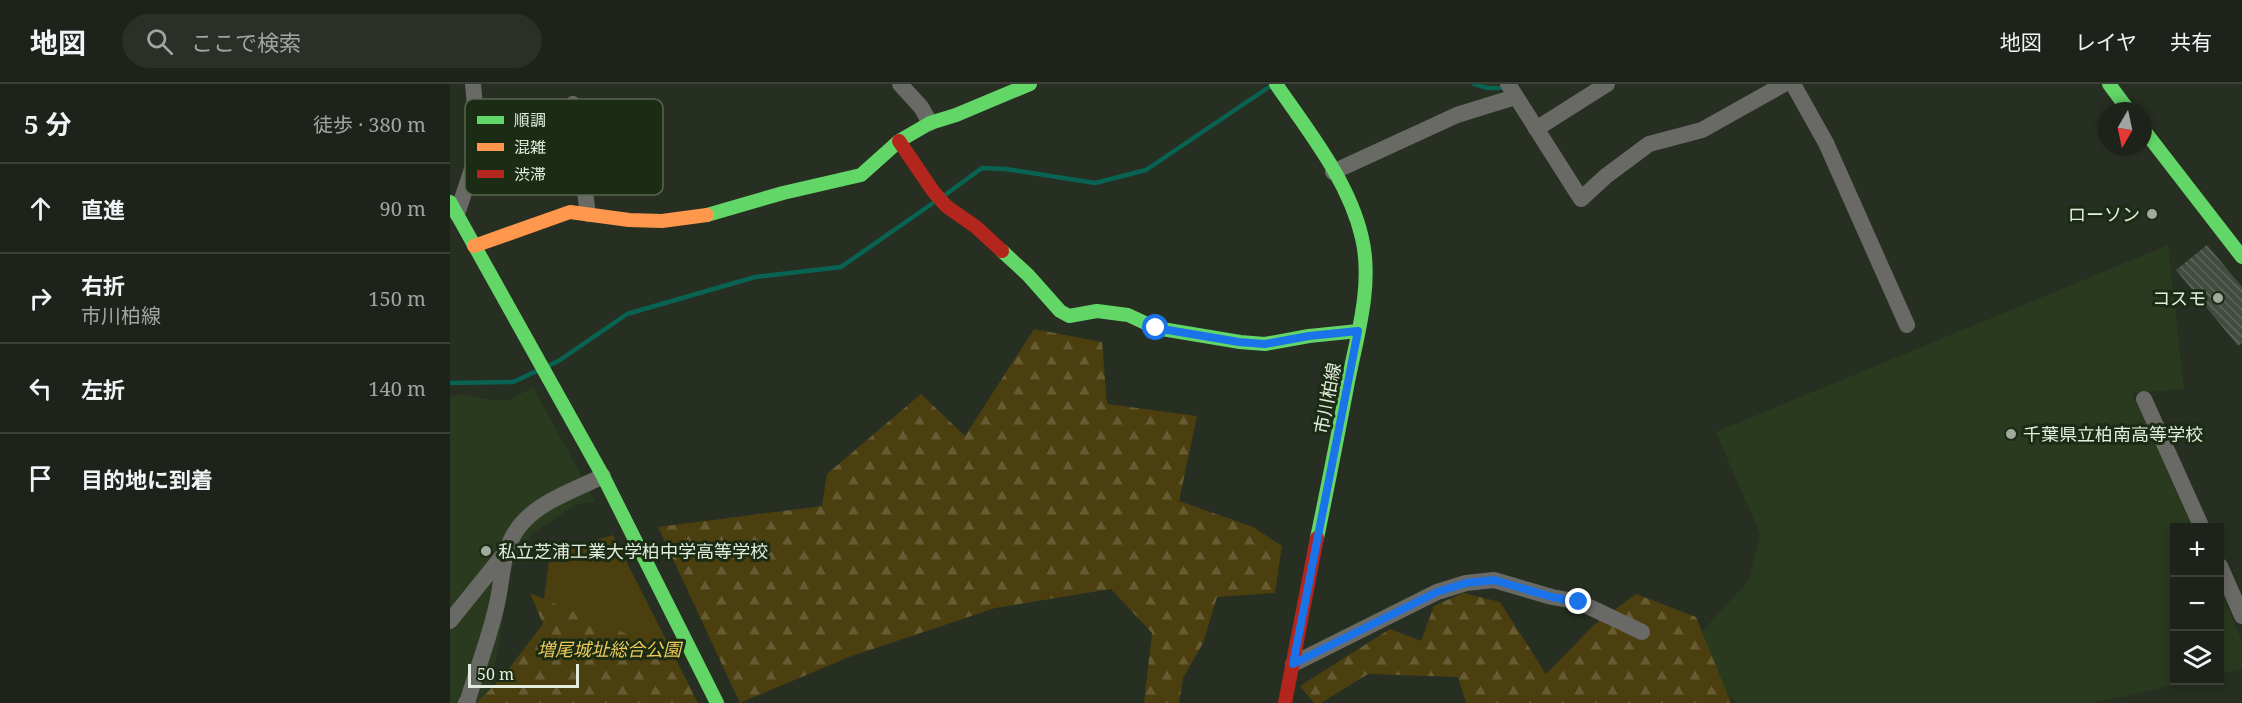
<!DOCTYPE html>
<html lang="ja">
<meta charset="utf-8">
<style>
:root{--surface:#1d231a;--page:#2a2f27;--text:#f1f3f6;--muted:#a0a4a2;--line:#3b4039}
body{margin:0;font-family:"Noto Serif","Noto Sans JP",serif;background:var(--page);color:var(--text)}
.controls{position:absolute;right:18px;bottom:18px;display:grid;overflow:hidden;border-radius:0px;box-shadow:0 3px 9px #0003}
.controls button{width:54px;height:54px;display:grid;place-items:center;padding:0;border:0;border-bottom:2px solid var(--line);background:var(--surface);color:var(--text);font:30px sans-serif}
.compass{position:absolute;left:1648px;top:18px;width:54px;height:54px;border-radius:50%;background:var(--surface);box-shadow:0 3px 9px #0003;rotate:189deg}
.scale{position:absolute;left:18px;bottom:15px;width:111px;box-sizing:border-box;padding-left:6px;border:3px solid #e3edde;border-top:0;font-size:16px;line-height:21px;white-space:nowrap;color:#e3edde;-webkit-text-stroke:4px #1c2b13;paint-order:stroke}
.stop{position:absolute;width:18px;height:18px;margin:-14px;border:4px solid #1a73e8;border-radius:50%;background:#fff}
.stop.end{background:#1a73e8;border-color:#fff;box-shadow:0 2px 6px #0008}
.list{margin:0;padding:0;list-style:none}
h2{display:flex;justify-content:space-between;align-items:center;height:78px;margin:0;padding:0 24px;font-size:26px}
h2 small{font-size:20px;font-weight:400;color:var(--muted)}
.list li{display:grid;grid-template-columns:39px 1fr auto;gap:18px;align-items:center;box-sizing:border-box;height:90px;padding:0 24px;border-top:2px solid var(--line)}
.list b{display:block;font-size:22px;white-space:nowrap}
.list p{margin:0;font-size:20px;white-space:nowrap;color:var(--muted)}
.list em{font-size:20px;font-style:normal;color:var(--muted)}
.icon{flex:none;width:33px;height:33px;fill:none;stroke:currentColor;stroke-width:2;stroke-linecap:round;stroke-linejoin:round}
.map{position:relative;flex:none;width:1792px;height:619px;overflow:hidden}
header{display:flex;align-items:center;gap:36px;box-sizing:border-box;height:84px;padding:0 30px;background:var(--surface);border-bottom:2px solid var(--line)}
header strong{font-size:28px}
nav{display:flex;gap:33px;margin-inline-start:auto;font-size:21px}
.search{width:420px;height:54px;background:var(--page);display:flex;align-items:center;gap:15px;box-sizing:border-box;padding:0 21px;border-radius:33px;color:var(--muted);font-size:22px}
main{display:flex}
aside{flex:1;background:var(--surface)}
.map>svg:first-child{display:block}
.built{fill:#293a1e}
.green{fill:#4c3f0f}
.forest{fill:url(#forest-firs)}
.lines{fill:none;stroke-linecap:round;stroke-linejoin:round}
.stream{stroke:#096352;stroke-width:4.5}
.building{fill:url(#building-back-hatch)}
.street{stroke:#696a65;stroke-width:16}
.fast{stroke:#63d668;stroke-width:14}
.slow{stroke:#ff974d;stroke-width:14}
.jam{stroke:#b3261e;stroke-width:14}
.route{stroke:#1a73e8;stroke-width:8}
.poi-dot{fill:#a1aa9c;stroke:#1c2b13;stroke-width:2}
.labels{text-anchor:middle;dominant-baseline:central;stroke-width:6;stroke-linejoin:round;paint-order:stroke}
.poi-label{font-size:18px;fill:#e3edde;stroke:#1c2b13;text-anchor:end}
.street-label{font-size:18px;fill:#e3edde;stroke:#1c2b13}
.park-label{font-size:18px;font-style:italic;fill:#edca5a;stroke:#1c2b13}
.key{fill:#1c2b13;stroke:#586550;stroke-width:1.5}
.key-label{font-size:16px;fill:#e3edde}
</style>
<header>
<strong>地図</strong>
<div class="search"><svg class="icon" aria-label="search" viewBox="0 0 24 24"><circle cx="10" cy="10" r="6"/><path d="M15 15l6 6"/></svg>ここで検索</div>
<nav><a>地図</a><a>レイヤ</a><a>共有</a></nav>
</header>
<main>
<aside>
<h2>5 分<small>徒歩 · 380 m</small></h2>
<ul class="list">
<li><svg class="icon" aria-label="ahead" viewBox="0 0 24 24"><path d="M12 20V5M6 11l6-6 6 6"/></svg><div><b>直進</b></div><em>90 m</em></li>
<li><svg class="icon" aria-label="right" viewBox="0 0 24 24"><path d="M7 20v-9h11M14 6l5 5-5 5"/></svg><div><b>右折</b><p>市川柏線</p></div><em>150 m</em></li>
<li><svg class="icon" aria-label="left" viewBox="0 0 24 24"><path d="M17 20v-9H6M10 6l-5 5 5 5"/></svg><div><b>左折</b></div><em>140 m</em></li>
<li><svg class="icon" aria-label="arrive" viewBox="0 0 24 24"><path d="M6 21V4h12l-3 4 3 4H6"/></svg><div><b>目的地に到着</b></div></li>
</ul>
</aside>
<div class="map">
<svg width="1792" height="619" viewBox="0 0 1792 619">
<defs>
<pattern id="forest-firs" width="22" height="20" patternUnits="userSpaceOnUse" patternTransform="scale(1.5)"><rect width="22" height="20" fill="#4c3f0f"/><path d="M5 1l3.5 6h-7zM16 11l3.5 6h-7z" fill="#665b32"/></pattern>
<pattern id="building-back-hatch" width="6" height="6" patternUnits="userSpaceOnUse" patternTransform="scale(1.5)"><rect width="6" height="6" fill="#424c41"/><path d="M-1 5l2 2M0 0l6 6M5-1l2 2" fill="none" stroke="#5d665c"/></pattern>
</defs>
<rect width="100%" height="100%" fill="#272f22"/>
<!-- built -->
<path class="built" d="M1718,161L1734,305L1682,309L1742,443L1724,444V596L1742,597L1643,619H1288L1232,570L1299,496L1310,450L1266,348Z
M83,303L145,417L124,421L81,451L62,484L38,619H0V313L11,310L41,316H59Z
M1770,506L1792,557V585L1770,590Z"/>
<!-- green -->
<path class="green" d="M163,451L248,619H31L114,536L93,522L100,470Z"/>
<!-- forest -->
<path class="forest" d="M584,245L652,258L657,320L747,332L729,417L803,443L832,462L825,509L767,513L753,559L733,594L729,619H694L702,549L661,505L545,524L399,573L290,619L208,443L372,422L377,390L471,310L515,352Z
M80,509L181,552L217,560L248,619H27L54,591L93,540Z
M1013,509L1050,518L1096,590L1144,541L1186,510L1246,533L1281,619H1016L1008,593L918,590L871,619H864L850,602L940,545L971,557L984,522Z"/>
<g class="lines">
<!-- stream -->
<path class="stream" d="M1024,0L1038,4H1050
M495,111L532,84L556,85L645,99L696,86L819,3
M98,282L110,276L177,230L305,193L391,183L483,119
M0,299L63,298L87,287"/>
</g>
<!-- building -->
<path class="building" d="M1757,161L1792,203V259L1788,262L1726,186Z"/>
<g class="lines">
<!-- street -->
<path class="street" d="M450,0L471,23L480,39
M1058,0L1131,115L1156,92L1199,60L1252,46L1334,0
M1343,0L1376,59L1457,241
M123,20L138,130
M1086,45L1157,0
M883,88L1007,31L1065,13
M7,130L29,64L23,0
M1694,315L1752,444
M1770,482L1792,532
M0,537L54,470
M843,580L987,508L1016,499L1044,496L1102,513L1129,518L1192,548
M16,619L18,616C27,585 39,555 46,524C54,493 50,463 73,438C93,416 127,405 153,392"/>
<!-- fast -->
<path class="fast" d="M826,0C858,47 899,97 912,154C923,201 907,252 898,298C888,350 878,402 867,454
M1659,0L1679,27
M1693,45L1792,173
M0,118L153,392L267,619
M257,131L333,109L411,91L449,57L480,39L506,31L580,0
M552,167L578,191L610,227L619,232L647,227L678,231L706,244L790,258L815,260L859,252L908,247"/>
<!-- slow -->
<path class="slow" d="M24,162L120,128L179,136L212,137L257,131"/>
<!-- jam -->
<path class="jam" d="M449,57L483,107L496,122L526,143L552,167
M835,619L867,454"/>
</g>
<g class="lines">
<!-- route -->
<path class="route" d="M706,244L789,258L815,260L859,252L908,247L843,580L987,508L1016,499L1044,496L1102,513L1129,518"/>
</g>
<!-- markers -->
<g class="poi-dot">
<circle cx="1702" cy="130" r="6"/>
<circle cx="1768" cy="214" r="6"/>
<circle cx="1561" cy="350" r="6"/>
<circle cx="36" cy="467" r="6"/>
</g>
<g class="labels">
<!-- poi labels -->
<g class="poi-label">
<text x="1690" y="130">ローソン</text>
<text x="1756" y="214">コスモ</text>
<text x="1573" y="350" text-anchor="start">千葉県立柏南高等学校</text>
<text x="48" y="467" text-anchor="start">私立芝浦工業大学柏中学高等学校</text>
</g>
<!-- street labels -->
<g class="street-label">
<text transform="translate(877 314) rotate(-79)">市川柏線</text>
</g>
<!-- park labels -->
<g class="park-label">
<text x="159" y="565">増尾城址総合公園</text>
</g>
</g>
<!-- legend -->
<rect x="15" y="15" width="198" height="96" rx="9" class="key"/>
<rect x="27" y="32" width="27" height="8" fill="#63d668"/>
<rect x="27" y="59" width="27" height="8" fill="#ff974d"/>
<rect x="27" y="86" width="27" height="8" fill="#b3261e"/>
<g class="key-label">
<text x="64" y="42">順調</text>
<text x="64" y="69">混雑</text>
<text x="64" y="96">渋滞</text>
</g>
</svg>
<div class="controls">
<button>+</button>
<button>−</button>
<button><svg class="icon" aria-label="layers" viewBox="0 0 24 24"><path d="M12 4l9 5-9 5-9-5zM3 14l9 5 9-5"/></svg></button>
</div>
<svg class="compass" viewBox="-18 -18 36 36"><path d="M0-13l5 13h-10z" fill="#e53935"/><path d="M0 13l5-13h-10z" fill="#a0a4a2"/></svg>
<div class="scale">50 m</div>
<div class="stop" style="left:706px;top:244px"></div>
<div class="stop end" style="left:1129px;top:518px"></div>
</div>
</main>
